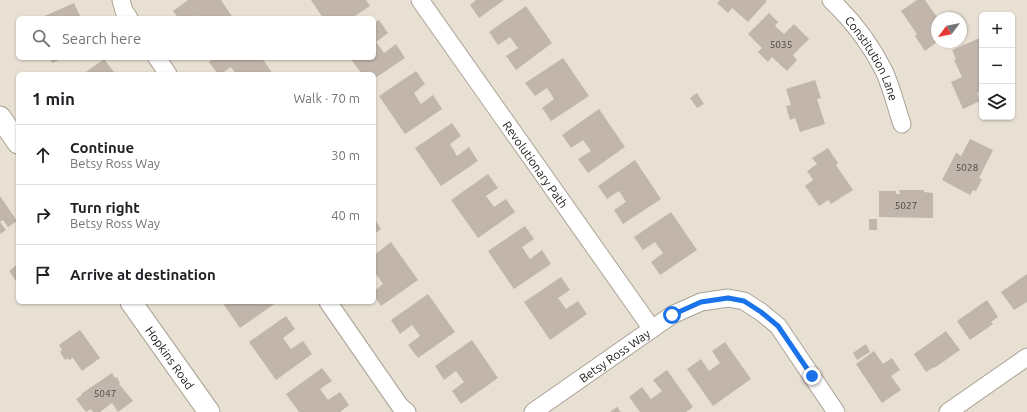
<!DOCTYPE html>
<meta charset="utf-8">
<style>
:root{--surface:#fff;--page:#f6f6f6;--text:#202124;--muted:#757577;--line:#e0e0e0}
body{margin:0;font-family:Ubuntu,sans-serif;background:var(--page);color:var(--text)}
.controls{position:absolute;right:12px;top:12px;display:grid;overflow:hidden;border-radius:6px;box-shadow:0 1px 3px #0004}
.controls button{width:36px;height:36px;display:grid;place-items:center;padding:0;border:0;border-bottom:1px solid var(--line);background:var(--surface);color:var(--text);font:20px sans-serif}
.compass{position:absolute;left:931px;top:12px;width:36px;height:36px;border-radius:50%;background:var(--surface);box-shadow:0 1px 3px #0004;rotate:238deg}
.stop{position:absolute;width:12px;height:12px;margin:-9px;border:3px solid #1a73e8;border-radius:50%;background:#fff}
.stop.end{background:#1a73e8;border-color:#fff;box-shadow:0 1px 4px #0008}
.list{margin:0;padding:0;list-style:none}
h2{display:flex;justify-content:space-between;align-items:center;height:52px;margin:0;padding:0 16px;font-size:17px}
h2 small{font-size:13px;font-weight:400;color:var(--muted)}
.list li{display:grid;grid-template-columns:26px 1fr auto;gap:12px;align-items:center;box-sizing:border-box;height:60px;padding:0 16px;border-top:1px solid var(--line)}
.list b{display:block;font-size:15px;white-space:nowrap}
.list p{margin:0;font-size:13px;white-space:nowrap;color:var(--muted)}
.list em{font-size:13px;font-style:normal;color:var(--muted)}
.icon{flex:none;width:22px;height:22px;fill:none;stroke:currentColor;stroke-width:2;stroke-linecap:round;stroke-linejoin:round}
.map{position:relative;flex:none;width:1027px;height:412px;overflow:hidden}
.search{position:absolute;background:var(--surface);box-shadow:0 1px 3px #0004;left:16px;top:16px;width:360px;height:44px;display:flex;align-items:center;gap:10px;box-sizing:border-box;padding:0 14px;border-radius:6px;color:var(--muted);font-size:15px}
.panel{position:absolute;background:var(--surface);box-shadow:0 1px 3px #0004;left:16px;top:72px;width:360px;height:232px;border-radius:6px}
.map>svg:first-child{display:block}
.building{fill:#c2b5ab}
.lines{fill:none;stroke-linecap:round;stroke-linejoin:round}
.minor-casing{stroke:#aaa296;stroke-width:19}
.tertiary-casing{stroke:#aaa296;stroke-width:23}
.minor{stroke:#fff;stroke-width:17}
.tertiary{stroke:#fff;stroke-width:21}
.route{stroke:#1a73e8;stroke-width:5}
.labels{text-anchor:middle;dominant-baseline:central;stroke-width:3.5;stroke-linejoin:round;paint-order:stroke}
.number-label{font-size:10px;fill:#4c4540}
.street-label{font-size:12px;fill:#24201c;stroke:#f6eee1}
</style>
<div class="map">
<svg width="1027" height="412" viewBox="0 0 1027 412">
<rect width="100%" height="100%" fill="#e9e0d4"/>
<!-- building -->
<path class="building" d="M188,0H221L233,18H196L194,15L191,18H178L173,11Z
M311,0H366L370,6L352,18H323Z
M476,0H504L479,18L470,5Z
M720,0H765L767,1L748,22L732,8L728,13L717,3Z
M917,0H925L937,17V42L925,51L915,36L917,34L901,11Z
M74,3L81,18H40Z
M526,6L552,43L516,70L506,56L518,48L510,37L498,45L489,32Z
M769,13L778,22L775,26L784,34L794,24L809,39L793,55L797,60L787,71L772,57L768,62L758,52L762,48L748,34Z
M379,20L388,33L376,42L384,53L396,44L405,58L374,79V74H362L350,58H374V23Z
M982,37V90L977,93L980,101L963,109L951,82L962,77L954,60L956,59L952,50Z
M50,58H64L52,63Z
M215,58H262L273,74H236L231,67L221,74H218L209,62Z
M563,58L589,96L551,121L542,108L554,99L547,88L535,96L525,83Z
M104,59L114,72L112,74H83Z
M416,71L425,84L414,93L421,104L433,95L442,109L405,134L379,96Z
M815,80L821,98L817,99L825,124L800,132L795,118L790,120L786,106L791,105L786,89Z
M697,93L704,104L697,108L690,98Z
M599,109L625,147L588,173L578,159L591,151L583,140L571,148L562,135Z
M452,123L461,136L450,144L457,156L469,147L478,161L441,186L415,148Z
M970,139L993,150L979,178L982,179L976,191L973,190L970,195L942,180L956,153L961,156Z
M828,148L838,163L836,165L853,190L831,204L828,200L819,206L805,186L813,180L807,171L817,164L812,158Z
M635,160L661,199L623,224L614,210L626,202L619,191L607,199L598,186Z
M488,174L498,188L486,196L494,207L506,199L515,212L478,238L451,200Z
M899,190H924V192L933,193V218L879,217V191H896V194H900Z
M0,196L17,221L8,227L3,220L0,222L6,230L0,234Z
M671,212L697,250L660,275L651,262L663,253L655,242L643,250L634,237Z
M374,218L381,229L374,234Z
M869,219H877V230H869Z
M525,226L534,239L522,247L530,259L542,250L551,264L514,289L488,251Z
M391,242L418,280L381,306L374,296V291L383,284L376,274L374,275V255Z
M18,264V284L9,271Z
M1027,274V302L1014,310L1001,292Z
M561,277L570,290L558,298L566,309L578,301L587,314L550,340L524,302Z
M428,294L455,332L418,358L408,345L420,336L412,325L400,334L391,320Z
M987,300L998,317L991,322L993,324L970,340L957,321Z
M222,302H277L240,328Z
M286,316L295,329L283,338L291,349L303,341L312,354L276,380L249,342Z
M80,330L100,358L82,371L73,358L69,360L68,358L65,360L60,352L62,350L59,345Z
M946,331L960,350L934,368V367L926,372L914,354Z
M472,340L498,378L461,404L452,391L464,382L456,371L444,380L435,366Z
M725,342L751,379L713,406L687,369L701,359L709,371L720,363L712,351Z
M866,344L870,352L857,360L853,353Z
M874,351L883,364L892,358L900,370L891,376L901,390L882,403L856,364Z
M322,368L332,381L320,389L328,400L340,392L349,405L340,412H299L286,394Z
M667,370L693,407L686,412H640L629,397L642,387L651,399L662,391L653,380Z
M112,373L115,378L117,377L120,383L119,384L133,401L118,412L112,403L100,412H93L91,409L86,412L76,399L82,395L81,394Z
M617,407L621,412H610Z"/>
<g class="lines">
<defs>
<g id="minor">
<path d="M121,0L124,11L129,18"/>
<path id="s1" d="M420,0L652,329"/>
<path id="s2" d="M831,0C852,20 871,45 884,71C892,88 896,107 902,124"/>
<path d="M157,58L168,74"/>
<path d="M328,302L400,406L407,412"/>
<path id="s3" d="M533,412L672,315L701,302L728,298L744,301L761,312L778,326L836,412"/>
<path d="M948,412L1027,357"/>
</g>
<g id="tertiary">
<path d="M0,117L18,143"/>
<path id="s4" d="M131,302L209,412"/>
</g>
</defs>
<!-- minor casing -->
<use href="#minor" class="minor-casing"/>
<!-- tertiary casing -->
<use href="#tertiary" class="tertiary-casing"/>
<!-- minor -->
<use href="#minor" class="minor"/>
<!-- tertiary -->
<use href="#tertiary" class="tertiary"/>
</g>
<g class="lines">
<!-- route -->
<path class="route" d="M672,315L701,302L728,298L744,301L761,312L778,326L812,376"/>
</g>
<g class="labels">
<!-- number labels -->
<g class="number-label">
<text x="781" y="44">5035</text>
<text x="967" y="167">5028</text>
<text x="906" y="205">5027</text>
<text x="105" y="393">5047</text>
</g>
<!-- street labels -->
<g class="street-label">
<text stroke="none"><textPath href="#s2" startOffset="72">Constitution Lane</textPath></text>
<text stroke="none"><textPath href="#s1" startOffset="201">Revolutionary Path</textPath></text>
<text stroke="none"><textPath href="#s3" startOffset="99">Betsy Ross Way</textPath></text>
<text stroke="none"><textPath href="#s4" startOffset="68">Hopkins Road</textPath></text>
</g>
</g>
</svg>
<div class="controls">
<button>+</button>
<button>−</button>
<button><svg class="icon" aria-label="layers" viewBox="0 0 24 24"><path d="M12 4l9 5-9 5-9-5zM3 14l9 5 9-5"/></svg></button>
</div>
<svg class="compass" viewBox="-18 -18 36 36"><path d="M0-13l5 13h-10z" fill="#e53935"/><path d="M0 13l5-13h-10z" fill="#757577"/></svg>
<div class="stop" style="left:672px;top:315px"></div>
<div class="stop end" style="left:812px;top:376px"></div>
<div class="search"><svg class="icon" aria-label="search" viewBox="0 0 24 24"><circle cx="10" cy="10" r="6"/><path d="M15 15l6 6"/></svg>Search here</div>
<section class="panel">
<h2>1 min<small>Walk · 70 m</small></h2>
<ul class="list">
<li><svg class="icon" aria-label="ahead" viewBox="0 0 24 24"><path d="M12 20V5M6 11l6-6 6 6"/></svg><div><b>Continue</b><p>Betsy Ross Way</p></div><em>30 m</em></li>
<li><svg class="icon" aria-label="right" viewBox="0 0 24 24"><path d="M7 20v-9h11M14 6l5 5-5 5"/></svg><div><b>Turn right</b><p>Betsy Ross Way</p></div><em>40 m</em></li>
<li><svg class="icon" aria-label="arrive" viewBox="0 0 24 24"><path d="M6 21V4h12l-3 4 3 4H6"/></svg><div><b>Arrive at destination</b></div></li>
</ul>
</section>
</div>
